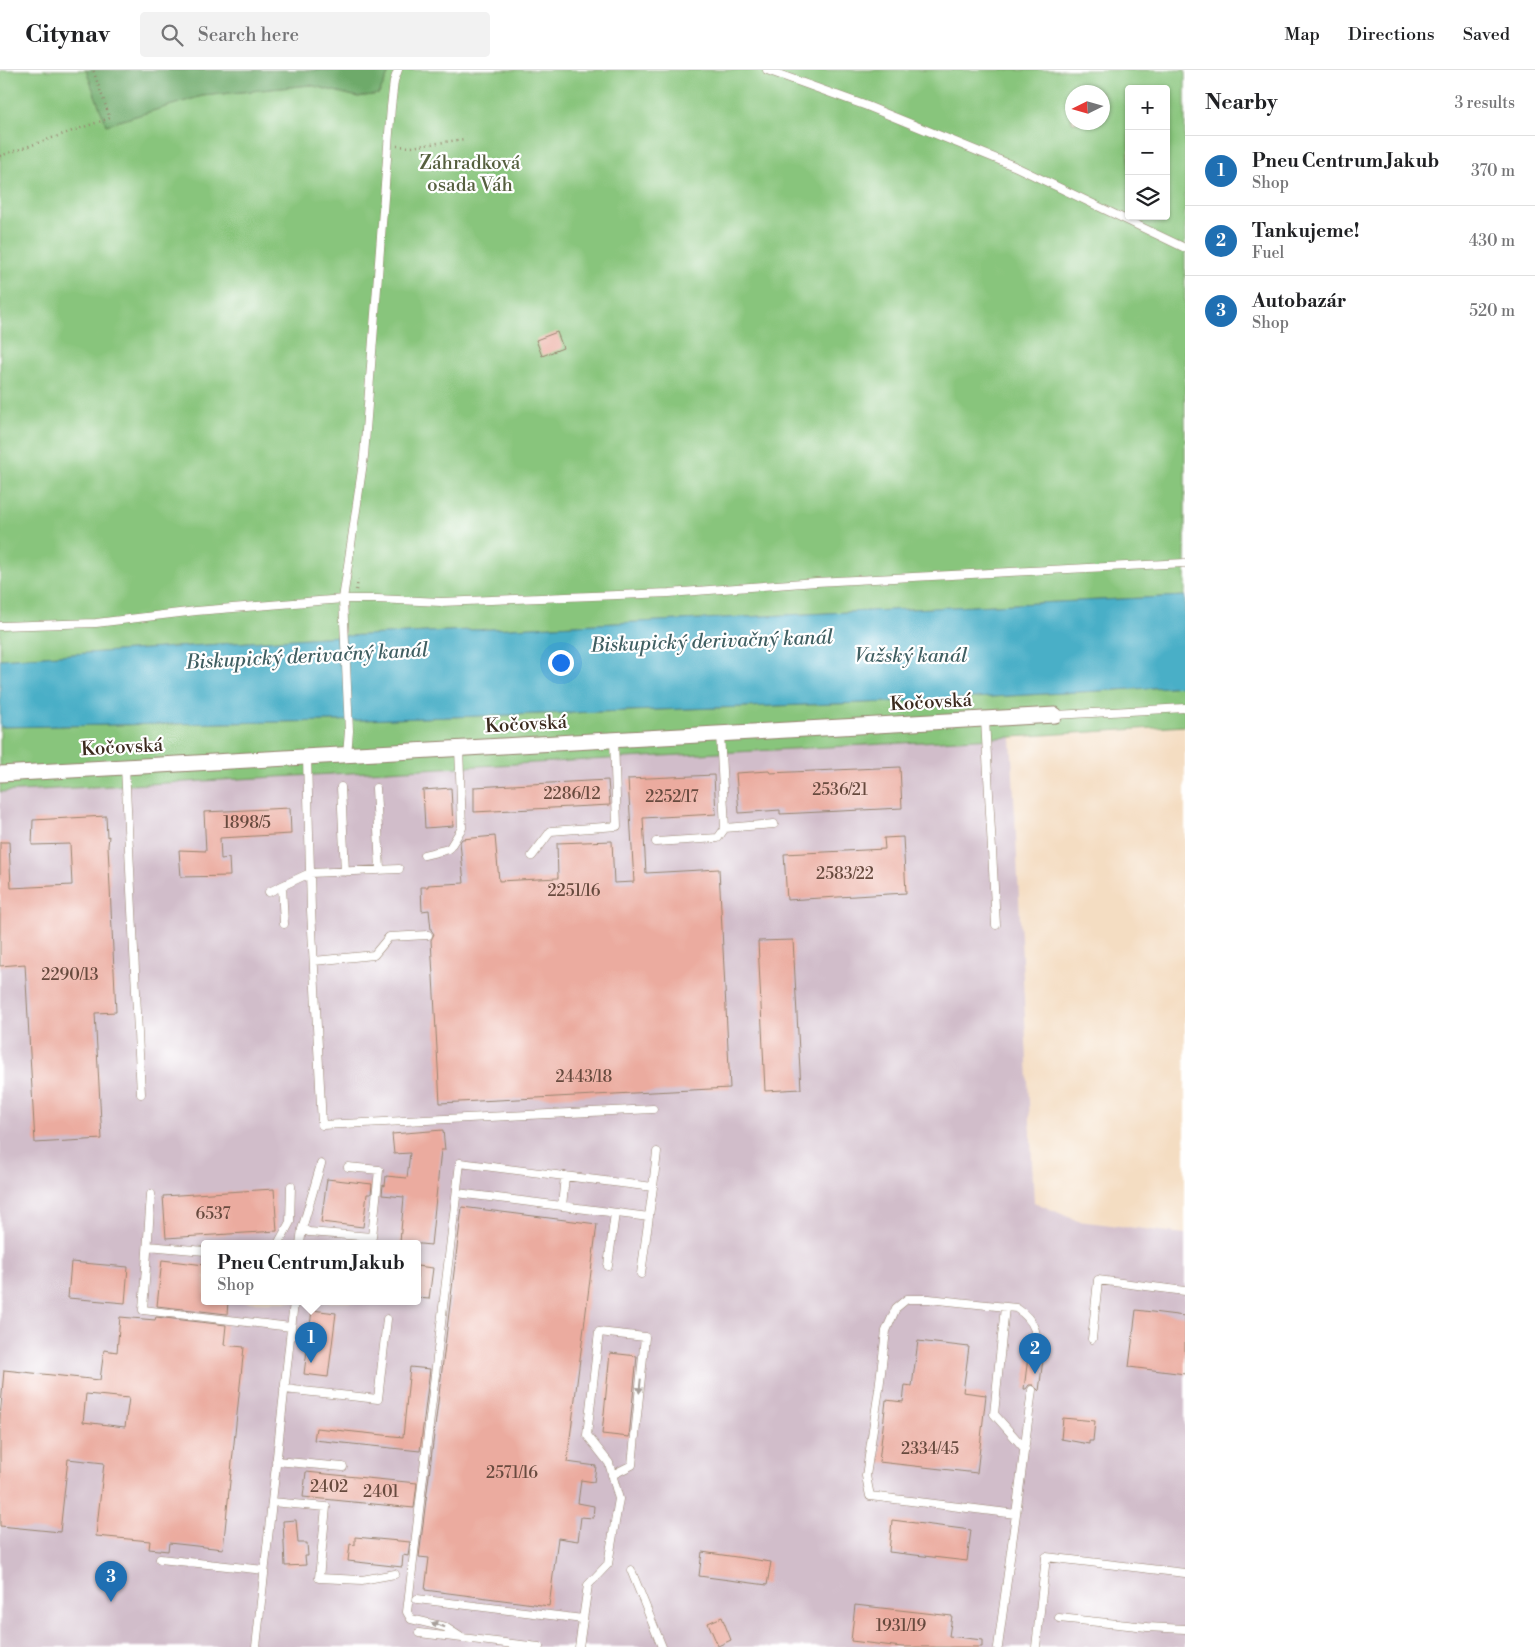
<!DOCTYPE html>
<meta charset="utf-8">
<style>
:root{--surface:#fff;--page:#f2f2f2;--text:#202124;--muted:#757577;--line:#e0e0e0;--accent:#1f6fb2}
body{margin:0;font-family:"Libre Bodoni",serif;background:var(--page);color:var(--text)}
.controls{position:absolute;right:15px;top:15px;display:grid;overflow:hidden;border-radius:5px;box-shadow:0 1px 4px #0004}
.controls button{width:45px;height:45px;display:grid;place-items:center;padding:0;border:0;border-bottom:1px solid var(--line);background:var(--surface);color:var(--text);font:25px sans-serif}
.compass{position:absolute;left:1065px;top:15px;width:45px;height:45px;border-radius:50%;background:var(--surface);box-shadow:0 1px 4px #0004;rotate:265deg}
.you{position:absolute;left:560px;top:592px;width:18px;height:18px;margin:-12px;border:4px solid #fff;border-radius:50%;background:#1a73e8;box-shadow:0 0 0 8px #1a73e833}
.badge{display:grid;place-items:center;width:32px;height:32px;border-radius:50%;background:var(--accent);color:#fff;font-size:16px;font-weight:700}
.pin{position:absolute;translate:-50% -41px;filter:drop-shadow(0 1px 2px #0008)}
.pin::after{content:'';position:absolute;top:26px;width:18px;height:15px;background:inherit;clip-path:polygon(0 0,100% 0,50% 100%)}
.popup{position:absolute;left:201px;top:1170px;width:220px;height:65px;box-sizing:border-box;display:grid;place-content:center;border-radius:5px;background:var(--surface);filter:drop-shadow(0 1px 4px #0005);font-size:16px;white-space:nowrap;color:var(--muted)}
.popup b{font-size:19px;color:var(--text)}
.popup::after{content:'';position:absolute;left:50%;top:100%;margin-left:-10px;border:10px solid transparent;border-top-color:var(--surface)}
.list{margin:0;padding:0;list-style:none}
h2{display:flex;justify-content:space-between;align-items:center;height:65px;margin:0;padding:0 20px;font-size:21px}
h2 small{font-size:16px;font-weight:400;color:var(--muted)}
.list li{display:grid;grid-template-columns:32px 1fr auto;gap:15px;align-items:center;box-sizing:border-box;height:70px;padding:0 20px;border-top:1px solid var(--line)}
.list b{display:block;font-size:19px;white-space:nowrap}
.list p{margin:0;font-size:16px;white-space:nowrap;color:var(--muted)}
.list em{font-size:16px;font-style:normal;color:var(--muted)}
.icon{flex:none;width:28px;height:28px;fill:none;stroke:currentColor;stroke-width:2;stroke-linecap:round;stroke-linejoin:round}
.map{position:relative;flex:none;width:1185px;height:1577px;overflow:hidden}
header{display:flex;align-items:center;gap:30px;box-sizing:border-box;height:70px;padding:0 25px;background:var(--surface);border-bottom:1px solid var(--line)}
header strong{font-size:24px}
nav{display:flex;gap:28px;margin-inline-start:auto;font-size:18px}
.search{width:350px;height:45px;background:var(--page);display:flex;align-items:center;gap:12px;box-sizing:border-box;padding:0 18px;border-radius:5px;color:var(--muted);font-size:19px}
main{display:flex}
aside{flex:1;background:var(--surface)}
.map>svg:first-child{display:block}
.industrial{fill:#d1bdca;fill-rule:evenodd}
.green{fill:#88c57b;stroke:#62784c;fill-rule:evenodd}
.forest{fill:#6eaa6b;stroke:#546a44}
.water{fill:#48afc7;stroke:#426c72}
.building{fill:#ebab9f;fill-rule:evenodd}
.lines{fill:none;stroke-linecap:round;stroke-linejoin:round}
.service-casing{stroke:#988470;stroke-width:9}
.minor-casing{stroke:#988470;stroke-width:17}
.path{stroke:#988470;stroke-width:2.5;stroke-dasharray:1 4;stroke-linecap:butt}
.service{stroke:#fff;stroke-width:8}
.minor{stroke:#fff;stroke-width:15}
.oneway{fill:#a79f9a}
.labels{text-anchor:middle;dominant-baseline:central;stroke-width:4.5;stroke-linejoin:round;paint-order:stroke}
.number-label{font-size:16px;fill:#674a3e}
.park-label{font-size:19px;fill:#56603f;stroke:#fff}
.street-label{font-size:19px;fill:#3b2a1e;stroke:#fff}
.water-label{font-size:20px;font-style:italic;fill:#405f62;stroke:#fff}
</style>
<header>
<strong>Citynav</strong>
<div class="search"><svg class="icon" aria-label="search" viewBox="0 0 24 24"><circle cx="10" cy="10" r="6"/><path d="M15 15l6 6"/></svg>Search here</div>
<nav><a>Map</a><a>Directions</a><a>Saved</a></nav>
</header>
<main>
<div class="map">
<svg width="1185" height="1577" viewBox="0 0 1185 1577">
<rect width="100%" height="100%" fill="#fff"/>
<filter id="ink" filterUnits="userSpaceOnUse"><feTurbulence type="fractalNoise" baseFrequency=".02" numOctaves="2"/><feDisplacementMap in="SourceGraphic" scale="10" xChannelSelector="R" yChannelSelector="G"/><feConvolveMatrix kernelMatrix="1 2 1 2 8 2 1 2 1" color-interpolation-filters="sRGB"/></filter>
<filter id="wash" filterUnits="userSpaceOnUse"><feTurbulence type="fractalNoise" baseFrequency=".0096" numOctaves="4" result="noise"/><feDisplacementMap in="SourceGraphic" scale="20" xChannelSelector="R" yChannelSelector="G"/><feGaussianBlur stdDeviation="1.12" result="paint"/><feColorMatrix in="noise" values="0 0 0 0 0 0 0 0 0 0 0 0 0 0 0 0 0 1.4 0 .05"/><feComposite in="paint" operator="in"/></filter>
<g filter="url(#wash)">
<rect width="100%" height="100%" fill="#f4ddc2"/>
<!-- industrial -->
<path class="industrial" d="M1011,666L1034,1132L1078,1151L1185,1164V1577H0V722ZM205,1174H417V1232H205Z"/>
<!-- green -->
<path class="green" d="M3,0H86L106,55L202,26L310,15L358,27L379,24L390,0H1185V526L323,567L0,589V1ZM1129,19H1166V146H1129ZM1072,22H1102V52H1072Z
M1185,616V656L1012,667L0,722V657L332,651L921,631Z"/>
<!-- forest -->
<path class="forest" d="M86,0H390L379,24L358,27L310,15L202,26L106,55Z"/>
<!-- water -->
<path class="water" d="M1185,526V616L921,631L332,651L0,657V589L323,567Z"/>
<g id="blocks">
<!-- building -->
<path class="building" d="M557,262L563,278L542,286L536,270Z
M900,697L902,738L780,744V740L739,743L736,703L769,701L770,703Z
M714,705L716,744L643,748L646,803L719,799L730,1018L440,1033L431,870L434,864L431,860L429,840L422,841L421,817H428V815L464,813L460,772L462,769L495,766L499,811L558,808L557,773L612,771L614,813L634,812L628,709Z
M608,710L610,735L474,742V717Z
M451,718L453,756L425,758L423,720Z
M290,738L291,764L220,768L221,789L229,788L230,806L181,807L179,780L206,781L204,742Z
M106,746L107,767L109,766L108,776L116,942L95,943L102,1069L35,1073L25,894L0,896V772H9L11,818L72,815L70,774L32,775L33,750Z
M903,767L906,823L787,830L784,784L885,779L884,768Z
M793,870L801,1019L765,1021L758,871Z
M443,1060L445,1080H441L431,1175L400,1172L404,1127L382,1125L383,1115L385,1116L386,1106L407,1108L410,1083L394,1084L392,1064Z
M327,1109L372,1114L371,1124H367L363,1157L321,1152Z
M274,1119L277,1161L166,1168L163,1126Z
M462,1137L597,1154L567,1392L596,1396L594,1412L581,1410L578,1433L594,1436L593,1448L581,1447L578,1471L558,1468L549,1536L425,1520L429,1488L419,1487Z
M162,1190L205,1195V1232H228L227,1244L157,1236Z
M71,1192L128,1197L125,1233L68,1228Z
M417,1196L433,1198L429,1229L417,1228Z
M312,1240L336,1243L328,1307L304,1304Z
M1136,1240L1185,1246V1304L1129,1297Z
M120,1247L155,1250L156,1247L226,1255L224,1275L244,1277L223,1479L169,1473L168,1481L149,1479L150,1471L96,1466L104,1393L68,1389L60,1462L0,1456V1347L4,1300L100,1310L104,1280L117,1282ZM86,1324L129,1328L125,1357L83,1352Z
M918,1271L969,1277L963,1322L986,1325L977,1403L879,1392L886,1330L903,1332L905,1315L912,1316Z
M610,1283L637,1286L629,1367L602,1364Z
M1028,1287H1030L1031,1291L1035,1294L1039,1293L1043,1289L1039,1321L1033,1315H1029L1026,1319H1024Z
M410,1297L430,1299L420,1381L314,1370L316,1358L403,1367Z
M1063,1348L1095,1351L1093,1371H1089V1374L1061,1369Z
M306,1402L417,1413L414,1438L303,1427Z
M296,1450L298,1473H307L308,1486H305L306,1495L285,1496L283,1451Z
M892,1450L971,1460L967,1491L889,1482Z
M355,1467L410,1472L408,1486L403,1485L402,1497L348,1491L350,1474L355,1475Z
M702,1482L771,1492L767,1515L699,1506Z
M855,1535L952,1546L949,1566L982,1570V1577H902L851,1571Z
M722,1547L731,1570L718,1576L708,1553Z"/>
</g>
</g>
<g filter="url(#ink)">
<use href="#blocks" fill-opacity="0" stroke="#988470" stroke-width="1"/>
<g class="lines">
<defs>
<path id="service" d="M767,0L867,36L1014,96L1185,178
M0,556L96,553L196,541L343,529H377L441,532L669,523L816,512L1185,493
M1055,645L1185,638
M985,649L996,855
M720,663L725,758L774,754
M347,685L349,661L343,529L364,386L391,37L394,11L398,0
M307,687L311,840L322,1055L653,1039
M125,697L141,1024
M341,717L345,802
M376,718L380,800
M656,772L718,768L725,758
M424,785L449,779L462,758L459,678
M532,786L551,761L617,756L614,669
M282,816L284,854
M269,822L310,803L399,799
M314,891L374,885L389,867L428,865
M565,1106L562,1136L649,1147
M457,1123L562,1136
M151,1124L143,1240L291,1257
M302,1159L309,1162L372,1167L379,1100L348,1097
M278,1174L290,1152L291,1116
M300,1174L302,1159L321,1094
M148,1176L205,1181
M608,1196L615,1143
M641,1204L653,1117
M1005,1237L994,1344L1025,1379
M1092,1269L1098,1210L1185,1221
M284,1319L378,1329L387,1249
M276,1391L343,1397
M272,1432L326,1437L319,1508L362,1510L395,1504
M1016,1444L1032,1320
M160,1489L264,1500
M631,1500L662,1577
M417,1529L583,1549
M1059,1548L1147,1557L1185,1559
M419,1563L539,1577
M462,1568L445,1557L411,1549L407,1542L460,1093L653,1117L657,1082
M256,1577L294,1232
M579,1577L588,1515L608,1494L619,1429L609,1393L587,1365L599,1262L645,1267L632,1395L612,1405
M998,1577L1016,1444L870,1426L866,1406L879,1319L886,1261L896,1238L907,1229H929L1016,1238C1037,1251 1038,1265 1036,1288
M1036,1577L1046,1487L1185,1503"/>
<path id="minor" d="M0,704L1055,645"/>
</defs>
<!-- service casing -->
<use href="#service" class="service-casing"/>
<!-- minor casing -->
<use href="#minor" class="minor-casing"/>
<!-- path -->
<path class="path" d="M397,76L412,77L464,69
M0,86L110,48L93,0
M356,520L357,517L358,508"/>
<!-- service -->
<use href="#service" class="service"/>
<!-- minor -->
<use href="#minor" class="minor"/>
</g>
<!-- one-way arrows -->
<defs><path id="oneway-solid" d="M-6-.8H1V-3.2L6.5 0L1 3.2V.8H-6Z" transform="scale(1.25)"/></defs>
<g class="oneway">
<use href="#oneway-solid" transform="translate(640 1316) rotate(96)"/>
<use href="#oneway-solid" transform="translate(438 1555) rotate(-163)"/>
</g>
</g>
<g class="labels">
<!-- number labels -->
<g class="number-label">
<text x="840" y="720">2536/21</text>
<text x="572" y="724">2286/12</text>
<text x="672" y="727">2252/17</text>
<text x="247" y="753">1898/5</text>
<text x="845" y="804">2583/22</text>
<text x="574" y="821">2251/16</text>
<text x="70" y="905">2290/13</text>
<text x="584" y="1007">2443/18</text>
<text x="213" y="1144">6537</text>
<text x="930" y="1379">2334/45</text>
<text x="512" y="1403">2571/16</text>
<text x="329" y="1417">2402</text>
<text x="381" y="1422">2401</text>
<text x="901" y="1556">1931/19</text>
</g>
<!-- park labels -->
<g class="park-label">
<text x="470" y="93">Záhradková<tspan x="470" dy="22">osada Váh</tspan></text>
</g>
<!-- street labels -->
<g class="street-label">
<text transform="translate(931 632) rotate(-3)">Kočovská</text>
<text transform="translate(526 654) rotate(-3)">Kočovská</text>
<text transform="translate(122 677) rotate(-3)">Kočovská</text>
</g>
<!-- water labels -->
<g class="water-label">
<text transform="translate(712 572) rotate(-2)">Biskupický derivačný kanál</text>
<text x="911" y="586">Važský kanál</text>
<text transform="translate(307 587) rotate(-3)">Biskupický derivačný kanál</text>
</g>
</g>
</svg>
<div class="controls">
<button>+</button>
<button>−</button>
<button><svg class="icon" aria-label="layers" viewBox="0 0 24 24"><path d="M12 4l9 5-9 5-9-5zM3 14l9 5 9-5"/></svg></button>
</div>
<svg class="compass" viewBox="-18 -18 36 36"><path d="M0-13l5 13h-10z" fill="#e53935"/><path d="M0 13l5-13h-10z" fill="#757577"/></svg>
<div class="you"></div>
<div class="pin badge" style="left:311px;top:1293px">1</div>
<div class="popup"><b>Pneu Centrum Jakub</b>Shop</div>
<div class="pin badge" style="left:1035px;top:1304px">2</div>
<div class="pin badge" style="left:111px;top:1532px">3</div>
</div>
<aside>
<h2>Nearby<small>3 results</small></h2>
<ul class="list">
<li><span class="badge">1</span><div><b>Pneu Centrum Jakub</b><p>Shop</p></div><em>370 m</em></li>
<li><span class="badge">2</span><div><b>Tankujeme!</b><p>Fuel</p></div><em>430 m</em></li>
<li><span class="badge">3</span><div><b>Autobazár</b><p>Shop</p></div><em>520 m</em></li>
</ul>
</aside>
</main>
